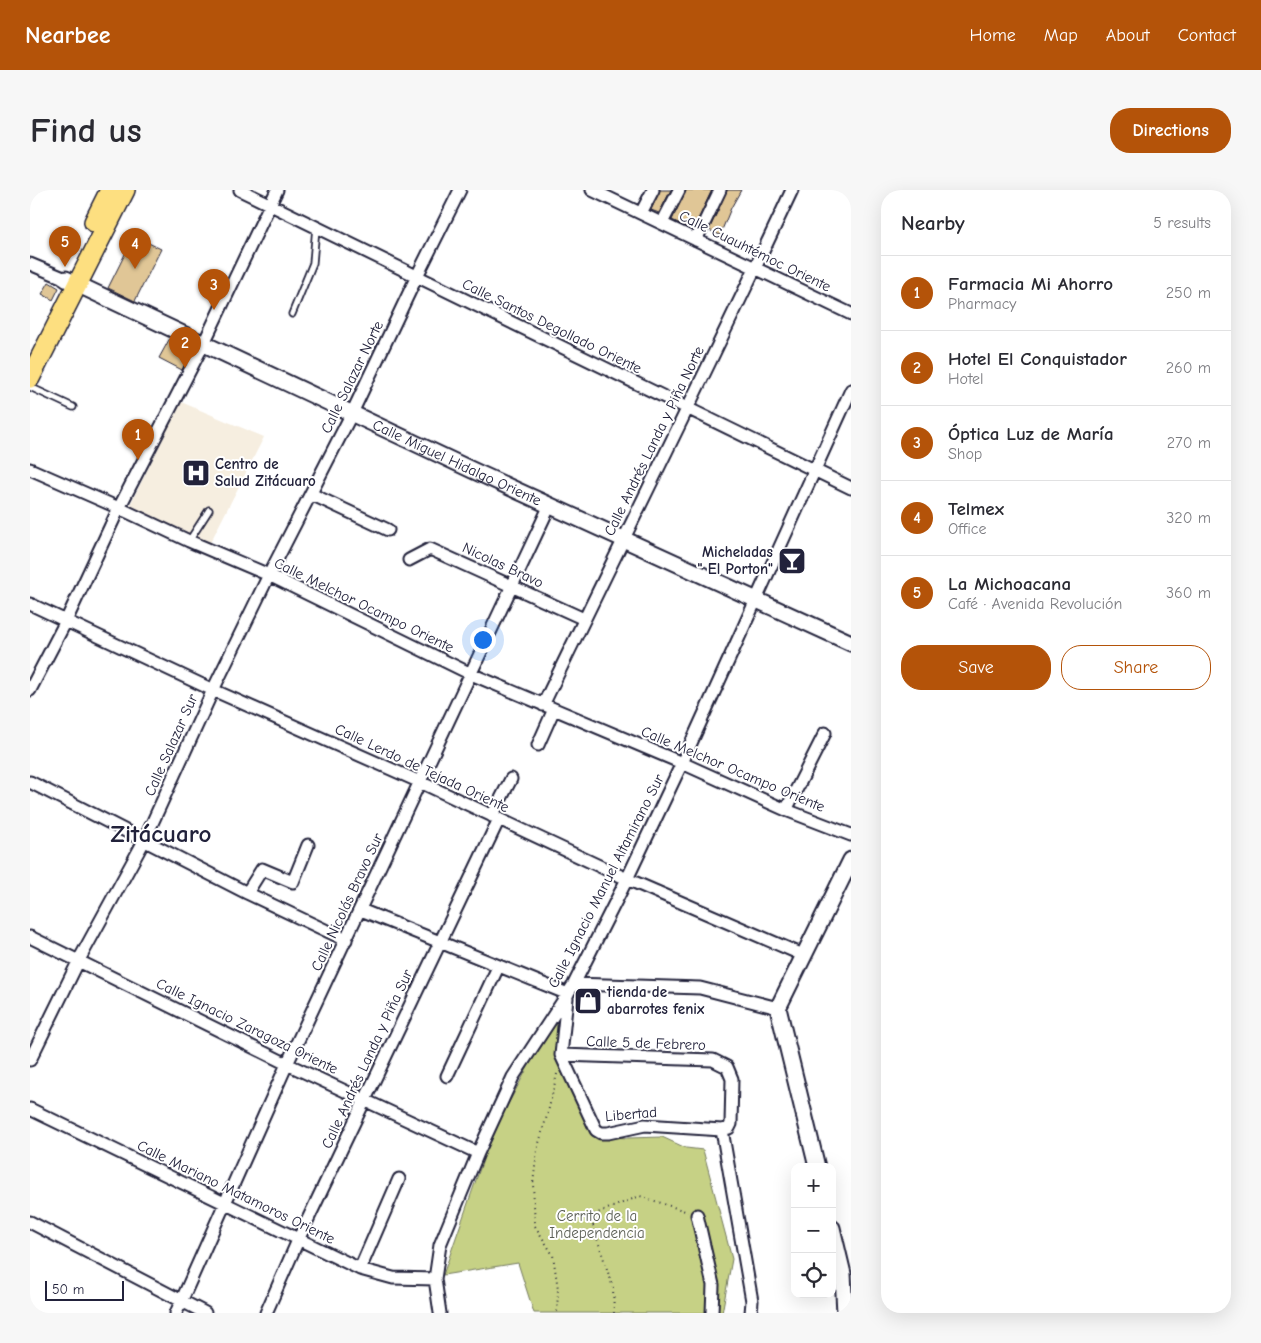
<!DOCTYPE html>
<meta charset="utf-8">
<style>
:root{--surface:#fff;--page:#f7f7f7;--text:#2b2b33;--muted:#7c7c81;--line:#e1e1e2;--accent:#b45309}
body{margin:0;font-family:"Comic Neue",sans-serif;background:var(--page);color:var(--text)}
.controls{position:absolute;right:15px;bottom:15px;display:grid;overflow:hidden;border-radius:10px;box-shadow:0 5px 20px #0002}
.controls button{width:45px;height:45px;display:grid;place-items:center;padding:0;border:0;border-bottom:1px solid var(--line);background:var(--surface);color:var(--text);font:25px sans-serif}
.scale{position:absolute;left:15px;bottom:12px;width:79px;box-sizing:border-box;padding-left:5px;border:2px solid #22223b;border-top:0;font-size:14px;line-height:18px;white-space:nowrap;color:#22223b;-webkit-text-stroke:4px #fff;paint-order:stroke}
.you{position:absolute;left:452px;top:449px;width:18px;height:18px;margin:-12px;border:4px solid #fff;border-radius:50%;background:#1a73e8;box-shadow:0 0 0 8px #1a73e833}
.badge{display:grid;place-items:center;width:32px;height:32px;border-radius:50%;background:var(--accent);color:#fff;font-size:16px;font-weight:700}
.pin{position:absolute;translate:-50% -41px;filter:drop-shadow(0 1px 2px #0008)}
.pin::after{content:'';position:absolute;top:26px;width:18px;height:15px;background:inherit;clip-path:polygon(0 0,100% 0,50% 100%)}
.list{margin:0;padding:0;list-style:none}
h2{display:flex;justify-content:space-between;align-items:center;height:65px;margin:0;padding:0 20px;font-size:21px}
h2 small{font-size:16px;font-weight:400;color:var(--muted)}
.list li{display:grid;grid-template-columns:32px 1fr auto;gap:15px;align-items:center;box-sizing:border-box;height:75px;padding:0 20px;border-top:1px solid var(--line)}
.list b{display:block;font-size:19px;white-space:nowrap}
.list p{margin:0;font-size:16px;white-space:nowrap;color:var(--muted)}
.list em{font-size:16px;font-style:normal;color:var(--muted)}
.actions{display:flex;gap:10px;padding:15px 20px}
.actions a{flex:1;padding:11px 0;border:1px solid var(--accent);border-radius:20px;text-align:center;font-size:18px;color:var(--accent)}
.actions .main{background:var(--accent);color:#fff}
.icon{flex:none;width:28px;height:28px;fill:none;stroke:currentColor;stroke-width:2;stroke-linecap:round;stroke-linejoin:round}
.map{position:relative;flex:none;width:821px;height:1123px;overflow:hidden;border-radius:20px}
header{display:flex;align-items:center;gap:30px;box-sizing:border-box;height:70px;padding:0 25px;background:var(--accent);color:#fff}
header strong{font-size:24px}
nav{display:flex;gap:28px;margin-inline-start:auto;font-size:18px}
.intro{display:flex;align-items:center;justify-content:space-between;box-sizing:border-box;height:120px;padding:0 30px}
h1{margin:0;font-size:35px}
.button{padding:12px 22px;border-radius:20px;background:var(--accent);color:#fff;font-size:18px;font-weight:700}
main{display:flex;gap:30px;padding:0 30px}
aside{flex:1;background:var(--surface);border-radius:20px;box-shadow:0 5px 20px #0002}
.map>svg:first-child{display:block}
.built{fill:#f6eee0}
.green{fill:#c6d185;stroke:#747a60}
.building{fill:#e0c696;stroke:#22223b}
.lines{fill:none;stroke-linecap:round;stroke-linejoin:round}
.service-casing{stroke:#22223b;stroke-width:9}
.minor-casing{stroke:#22223b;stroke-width:15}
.tertiary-casing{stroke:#22223b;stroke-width:19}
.primary-casing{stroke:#22223b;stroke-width:22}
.path{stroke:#22223b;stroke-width:2;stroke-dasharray:1 4;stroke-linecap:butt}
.service{stroke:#fff;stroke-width:5.5}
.minor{stroke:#fff;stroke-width:11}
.tertiary{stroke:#fff;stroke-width:15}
.primary{stroke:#fddf80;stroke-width:19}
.labels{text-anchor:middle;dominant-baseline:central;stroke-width:4;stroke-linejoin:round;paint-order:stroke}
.street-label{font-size:15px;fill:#22223b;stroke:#fff}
.poi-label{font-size:15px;font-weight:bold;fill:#22223b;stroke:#fff;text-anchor:start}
.park-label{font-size:15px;fill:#5b5f55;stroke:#fff}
.town-label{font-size:25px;font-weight:bold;fill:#22223b;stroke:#fff}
</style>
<header>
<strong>Nearbee</strong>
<nav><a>Home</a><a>Map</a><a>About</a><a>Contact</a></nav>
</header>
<div class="intro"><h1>Find us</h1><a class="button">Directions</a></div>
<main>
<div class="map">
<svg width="821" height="1123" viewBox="0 0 821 1123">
<rect width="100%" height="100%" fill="#fff"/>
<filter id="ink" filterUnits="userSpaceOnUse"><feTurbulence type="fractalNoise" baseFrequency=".02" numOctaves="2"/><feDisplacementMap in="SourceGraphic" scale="10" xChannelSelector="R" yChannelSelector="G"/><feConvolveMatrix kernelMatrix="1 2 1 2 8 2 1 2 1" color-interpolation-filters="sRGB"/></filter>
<g filter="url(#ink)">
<!-- built -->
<path class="built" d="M151,212L234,247L179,355L98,319Z"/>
<!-- green -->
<path class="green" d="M529,828L527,865H531L562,946L599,948L632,947L656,958L673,960L702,1069L692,1123H504L488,1073L413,1085L462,944L498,877Z"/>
<!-- building -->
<path class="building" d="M630,0H641L629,23L621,20Z
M656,0H682L663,40L642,30Z
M697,0H711L701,18L690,45L679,40Z
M104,46L131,59L105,111L78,98Z
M19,92L29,98L23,110L12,104Z
M140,148L162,159L152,180L129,168Z"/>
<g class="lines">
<defs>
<path id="service" d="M262,124L283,73L286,37
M0,197L43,217
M159,351L179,320"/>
<path id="minor" d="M210,0L821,298
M562,0L821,124
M611,23L623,0
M632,33L649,0
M666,50L690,0
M0,74L36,89
M0,279L89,318L159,351L239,385L441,484L652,573L756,620L821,645
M281,304L358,340
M379,370L400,359L554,429
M0,414L183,500L390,592L597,689L773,765
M0,500L36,431L89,318L174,153L247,0
M513,515C596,343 681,173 762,0
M508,555L524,519
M0,592L217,703L316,750
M756,620L795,543
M462,626L481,589
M217,703L232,679L263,692L278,655
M331,720L538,804
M0,747L257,874L448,963
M544,794L670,798L748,818
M531,865L683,870L697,877L702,889L701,934L699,938L692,940L615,935L578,943H571L566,940L531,865L537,808
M0,870L49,770L114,651L183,500L239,385L322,223L387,86L430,0
M417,886L468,777
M0,919L330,1079L363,1088L405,1089
M692,940L722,1111L721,1123
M667,1025L683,1095L682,1123
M0,1032L175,1123
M330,1079L369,989
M146,1123L257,874L520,315
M236,1123L269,1048L469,629
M410,1123L405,1089L410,1055L448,963L483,887L544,794L597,689L652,573L821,200"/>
<g id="tertiary">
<path id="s1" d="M36,89L442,280L821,453"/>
<path d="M787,977L748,818L821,670"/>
<path d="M802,1038L813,1084L815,1123"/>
</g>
<path id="primary" d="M64,32L80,0
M0,188L95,0"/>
</defs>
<!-- service casing -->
<use href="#service" class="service-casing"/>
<!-- minor casing -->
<use href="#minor" class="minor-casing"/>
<!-- tertiary casing -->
<use href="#tertiary" class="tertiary-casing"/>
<!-- primary casing -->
<use href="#primary" class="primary-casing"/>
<!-- path -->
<path class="path" d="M527,884L518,922L507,960L503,994L505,1036L523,1065L528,1099L527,1123
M584,1123L583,1098L560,1026L610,1006L658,1022"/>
<!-- service -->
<use href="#service" class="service"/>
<!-- minor -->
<use href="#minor" class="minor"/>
<!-- tertiary -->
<use href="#tertiary" class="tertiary"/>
<!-- primary -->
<use href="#primary" class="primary"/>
</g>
</g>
<!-- icons -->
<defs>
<symbol id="hospital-square" viewBox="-11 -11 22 22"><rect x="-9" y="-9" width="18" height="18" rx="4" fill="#22223b" stroke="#fff"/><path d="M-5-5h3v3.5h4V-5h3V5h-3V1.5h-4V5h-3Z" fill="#fff"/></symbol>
<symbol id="bar-square" viewBox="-11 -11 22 22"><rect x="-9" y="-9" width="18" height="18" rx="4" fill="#22223b" stroke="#fff"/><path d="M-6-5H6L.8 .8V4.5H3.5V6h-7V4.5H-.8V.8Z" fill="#fff"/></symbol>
<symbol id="shop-square" viewBox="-11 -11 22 22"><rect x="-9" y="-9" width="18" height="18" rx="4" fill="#22223b" stroke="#fff"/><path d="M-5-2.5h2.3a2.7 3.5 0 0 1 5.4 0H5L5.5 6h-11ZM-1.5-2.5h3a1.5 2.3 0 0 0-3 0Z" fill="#fff"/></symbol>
</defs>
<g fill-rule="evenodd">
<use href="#hospital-square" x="150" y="267" width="32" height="32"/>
<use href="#bar-square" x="746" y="355" width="32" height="32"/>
<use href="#shop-square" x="542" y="795" width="32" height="32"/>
</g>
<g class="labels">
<!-- street labels -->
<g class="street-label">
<text transform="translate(725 61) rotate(26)">Calle Cuauhtémoc Oriente</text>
<text transform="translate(522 136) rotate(26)">Calle Santos Degollado Oriente</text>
<text transform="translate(322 187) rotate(-64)">Calle Salazar Norte</text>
<text transform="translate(624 251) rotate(-64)">Calle Andrés Landa y Piña Norte</text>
<text stroke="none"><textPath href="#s1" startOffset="432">Calle Miguel Hidalgo Oriente</textPath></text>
<text transform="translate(473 375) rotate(25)">Nicolas Bravo</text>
<text transform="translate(334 415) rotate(26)">Calle Melchor Ocampo Oriente</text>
<text transform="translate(141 555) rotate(-66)">Calle Salazar Sur</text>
<text transform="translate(392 578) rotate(25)">Calle Lerdo de Tejada Oriente</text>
<text transform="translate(703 579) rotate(23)">Calle Melchor Ocampo Oriente</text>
<text transform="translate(576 691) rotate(-63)">Calle Ignacio Manuel Altamirano Sur</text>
<text transform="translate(317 712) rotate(-65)">Calle Nicolás Bravo Sur</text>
<text transform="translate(217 836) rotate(26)">Calle Ignacio Zaragoza Oriente</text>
<text transform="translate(616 853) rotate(2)">Calle 5 de Febrero</text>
<text transform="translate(337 869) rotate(-65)">Calle Andrés Landa y Piña Sur</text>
<text transform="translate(601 924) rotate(-5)">Libertad</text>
<text transform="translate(206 1002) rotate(26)">Calle Mariano Matamoros Oriente</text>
</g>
<!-- poi labels -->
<g class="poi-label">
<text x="185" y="274">Centro de<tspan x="185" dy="17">Salud Zitácuaro</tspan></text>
<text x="743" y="362" text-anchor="end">Micheladas<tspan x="743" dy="17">" El Porton"</tspan></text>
<text x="577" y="802">tienda de<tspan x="577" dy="17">abarrotes fenix</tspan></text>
</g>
<!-- park labels -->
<g class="park-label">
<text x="567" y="1026">Cerrito de la<tspan x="567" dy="17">Independencia</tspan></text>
</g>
<!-- town labels -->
<g class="town-label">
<text x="131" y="643">Zitácuaro</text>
</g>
</g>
</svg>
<div class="controls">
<button>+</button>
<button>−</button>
<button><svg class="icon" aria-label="locate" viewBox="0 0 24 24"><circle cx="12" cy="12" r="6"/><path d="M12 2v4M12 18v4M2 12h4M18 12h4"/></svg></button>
</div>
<div class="scale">50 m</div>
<div class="you"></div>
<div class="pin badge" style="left:108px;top:270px">1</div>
<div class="pin badge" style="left:155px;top:178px">2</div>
<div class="pin badge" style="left:184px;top:120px">3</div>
<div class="pin badge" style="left:105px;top:79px">4</div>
<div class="pin badge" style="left:35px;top:77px">5</div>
</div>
<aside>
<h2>Nearby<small>5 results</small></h2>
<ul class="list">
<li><span class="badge">1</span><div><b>Farmacia Mi Ahorro</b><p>Pharmacy</p></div><em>250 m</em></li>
<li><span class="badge">2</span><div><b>Hotel El Conquistador</b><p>Hotel</p></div><em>260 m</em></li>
<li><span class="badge">3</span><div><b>Óptica Luz de María</b><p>Shop</p></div><em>270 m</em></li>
<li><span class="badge">4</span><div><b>Telmex</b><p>Office</p></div><em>320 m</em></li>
<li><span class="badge">5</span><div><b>La Michoacana</b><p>Café · Avenida Revolución</p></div><em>360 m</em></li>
</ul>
<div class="actions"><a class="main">Save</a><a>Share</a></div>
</aside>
</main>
